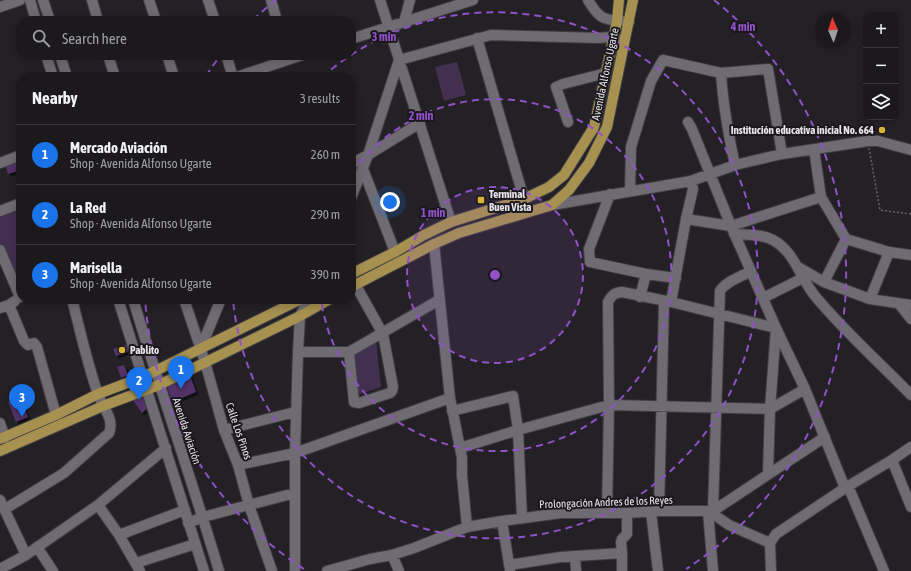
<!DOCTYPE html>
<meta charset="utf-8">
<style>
:root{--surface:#1b191c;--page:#242225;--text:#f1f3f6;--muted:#a0a0a3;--line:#39383b;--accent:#1a73e8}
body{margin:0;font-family:"Asap Condensed",sans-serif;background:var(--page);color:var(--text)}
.controls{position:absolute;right:12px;top:12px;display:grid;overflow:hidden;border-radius:8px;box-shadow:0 2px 10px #0003}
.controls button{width:36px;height:36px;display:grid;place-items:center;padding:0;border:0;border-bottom:1px solid var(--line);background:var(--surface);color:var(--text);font:20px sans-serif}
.compass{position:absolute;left:815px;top:12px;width:36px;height:36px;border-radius:50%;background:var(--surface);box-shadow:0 2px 10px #0003;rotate:357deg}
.you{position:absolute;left:390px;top:202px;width:14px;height:14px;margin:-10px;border:3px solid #fff;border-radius:50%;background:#1a73e8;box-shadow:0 0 0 6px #1a73e833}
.badge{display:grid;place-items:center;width:26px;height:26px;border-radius:50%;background:var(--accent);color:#fff;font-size:13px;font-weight:700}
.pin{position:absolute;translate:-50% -33px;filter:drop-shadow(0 1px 2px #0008)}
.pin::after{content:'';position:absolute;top:21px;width:14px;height:12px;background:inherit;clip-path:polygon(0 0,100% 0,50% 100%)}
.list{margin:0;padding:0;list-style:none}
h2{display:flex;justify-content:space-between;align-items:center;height:52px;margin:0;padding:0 16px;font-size:17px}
h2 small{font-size:13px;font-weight:400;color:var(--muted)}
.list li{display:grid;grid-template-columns:26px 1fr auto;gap:12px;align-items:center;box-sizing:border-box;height:60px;padding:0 16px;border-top:1px solid var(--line)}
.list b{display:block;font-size:15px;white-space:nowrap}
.list p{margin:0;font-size:13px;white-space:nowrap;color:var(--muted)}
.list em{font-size:13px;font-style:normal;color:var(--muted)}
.icon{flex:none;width:22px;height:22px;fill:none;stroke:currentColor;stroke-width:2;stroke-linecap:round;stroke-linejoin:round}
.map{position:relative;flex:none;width:911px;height:571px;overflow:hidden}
.search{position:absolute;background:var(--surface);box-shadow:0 2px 10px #0003;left:16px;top:16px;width:340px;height:44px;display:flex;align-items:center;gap:10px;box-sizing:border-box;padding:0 14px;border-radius:16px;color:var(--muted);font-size:15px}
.panel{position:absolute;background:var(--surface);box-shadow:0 2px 10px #0003;left:16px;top:72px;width:340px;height:232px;border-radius:16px}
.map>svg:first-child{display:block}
.green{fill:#433051}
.building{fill:#523168;filter:url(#shadow)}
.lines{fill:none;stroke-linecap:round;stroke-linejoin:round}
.minor-casing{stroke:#413f43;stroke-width:12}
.major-casing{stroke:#413f43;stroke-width:12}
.path{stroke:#666468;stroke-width:1.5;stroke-dasharray:2 2;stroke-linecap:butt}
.minor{stroke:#6e6b72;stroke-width:10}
.major{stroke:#a79150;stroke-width:10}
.ring{fill:none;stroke:#9151c7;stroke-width:2;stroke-dasharray:7 5}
.poi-dot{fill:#d9b334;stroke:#1a181d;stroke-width:1.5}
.labels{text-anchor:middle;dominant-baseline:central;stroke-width:4;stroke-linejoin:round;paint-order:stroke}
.street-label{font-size:11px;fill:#e7e5e9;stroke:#1a181d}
.poi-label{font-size:11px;font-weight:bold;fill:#e7e5e9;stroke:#1a181d;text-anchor:start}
.centre{fill:#9151c7;stroke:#1a181d;stroke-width:2}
.ring-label{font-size:12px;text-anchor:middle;font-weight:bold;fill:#9151c7;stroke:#1a181d;stroke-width:4;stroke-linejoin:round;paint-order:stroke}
</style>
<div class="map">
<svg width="911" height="571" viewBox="0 0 911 571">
<defs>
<filter id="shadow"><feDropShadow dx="2.5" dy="2.5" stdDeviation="0" flood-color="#0009"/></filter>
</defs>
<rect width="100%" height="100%" fill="#242126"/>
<!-- green -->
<path class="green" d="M457,62L466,95L444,101L435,67Z
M21,208V288H19L0,243V215Z
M376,341L381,387L354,396V355Z"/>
<!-- building -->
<path class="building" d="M21,159V179L18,171L8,174L5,164Z
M127,344L130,351L116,356L113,349Z
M124,365L128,375L121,378L117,367Z
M190,375L196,392L172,402L167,386Z
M142,395L145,396L148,408L142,413L132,399Z
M20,398L28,417L16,422L8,402Z"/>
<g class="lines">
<defs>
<path id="minor" d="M30,0L36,21
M43,0L50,21
M92,0L98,21
M149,0L156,21
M208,0L215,21
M271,0L277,21
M380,0L451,222
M588,0C601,22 605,19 629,22
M0,7L20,0
M404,22L410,0
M477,38L524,199
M351,39L473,0
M46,55L53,77
M60,55L67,77
M108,55L115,77
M167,55L174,77
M226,55L233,77
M721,73C723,105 728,133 735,165
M237,77L302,55
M568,122L556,87L563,84L606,73
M688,122L692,129L731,226L821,197L814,149
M0,163L21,155
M351,164L368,155L420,123
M363,169L395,252
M630,191L631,147L651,81L663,60L721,73L768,69L782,154
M610,194L589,249L590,262L646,274L676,278
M821,197L846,239L889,252L911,255
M351,198L368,155L399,60L491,35L598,38L612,37L624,40
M552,205L691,181L735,165L782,154L868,141H878L911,150
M0,211L21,203
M686,219L731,226L776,328L770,409L768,474
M734,234C747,235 762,234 773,240C795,252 800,278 815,296C844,331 879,362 911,395
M846,239L824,282L870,299L911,305
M434,244L450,398L462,458V475L467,527
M0,250L20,297
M798,267L824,282
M751,271C741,277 726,281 720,291L713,511L716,516L729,525L770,543
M640,297L646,274
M763,298L803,278
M118,299L204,571
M133,299C160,390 192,480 219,571
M184,299L205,362L224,430L238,465L249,505L272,571
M870,299L889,252
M671,302L686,219L693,189L691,181
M899,304L911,319
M9,305L24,341L28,345L34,343L37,347L56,415
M0,308L9,305L15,301
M200,350L221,299
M298,352H349L439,300
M349,352L354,402L359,403L390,393L392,391L393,387L383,334L355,284
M452,411L513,396L518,430L522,518
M0,423L5,438
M224,430L295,412
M460,448L518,430L609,405L770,409L805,389
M892,460L911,507
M238,465L295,453L450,398
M848,486L884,571
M0,500L26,555
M98,505L119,535L140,571
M5,509L64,473L109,433C115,419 102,407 98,394C87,363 80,330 72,299
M659,511L664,301
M708,511L713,571
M651,512L658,571
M607,513L609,405L608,302C612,295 614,293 622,292L671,302L776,328L805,389L845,488
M502,521L510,570
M188,523L203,517L295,493
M119,535L185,510
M37,547L53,571
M622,553V571
M392,555L399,571
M575,556L576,571
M136,563L195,544
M509,565L561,557L622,553L621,542L622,539L627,534V513
M0,569L26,555L98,505L166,448
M295,571V453L298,352L300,316L309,299
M327,571L370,559L392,555L414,548L467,527L502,521L561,513H627L659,511H713L825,437
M771,571L770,543L776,534L845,488L892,460L911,447"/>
<path id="major" d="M351,274L395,252L424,235L451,222L524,199L549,187L564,175L594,127L617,21L619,0
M351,287L434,244L459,233L552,205L569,190L589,163L607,127L633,0
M0,439L56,415L98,394L143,377L301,299
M0,451L103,406L159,385L300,316L330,299"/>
</defs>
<!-- minor casing -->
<use href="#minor" class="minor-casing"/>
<!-- major casing -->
<use href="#major" class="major-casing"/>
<!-- path -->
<path class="path" d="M869,148L880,210L911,214"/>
<!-- minor -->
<use href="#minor" class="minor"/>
<!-- major -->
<use href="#major" class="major"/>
</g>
<!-- distance rings -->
<circle cx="495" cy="275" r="88" fill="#9151c7" fill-opacity=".12"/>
<g class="ring">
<circle cx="495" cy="275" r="88"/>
<path d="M352 173A176 176 0 1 1 321 299"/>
<path d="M322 77A263 263 0 1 1 233 300"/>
<path d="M304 569A351 351 0 0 1 145 299M206 76A351 351 0 0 1 220 56M253 20A351 351 0 0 1 276 0M714 0A351 351 0 0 1 686 569"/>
</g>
<!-- markers -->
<g class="poi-dot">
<circle cx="882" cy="130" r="4"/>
<rect x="477" y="196" width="8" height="8" rx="2"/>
<circle cx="122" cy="350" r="4"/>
</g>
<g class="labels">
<!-- street labels -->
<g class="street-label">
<text transform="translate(605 74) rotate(-78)">Avenida Alfonso Ugarte</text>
<text transform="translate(187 431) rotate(72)">Avenida Aviación</text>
<text transform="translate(239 431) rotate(71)">Calle Los Pinos</text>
<text transform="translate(606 502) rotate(-2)">Prolongación Andres de los Reyes</text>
</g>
<!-- poi labels -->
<g class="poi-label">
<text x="874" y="130" text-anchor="end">Institución educativa inicial No. 664</text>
<text x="489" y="194">Terminal<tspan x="489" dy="13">Buen Vista</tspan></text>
<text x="130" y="350">Pablito</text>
</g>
</g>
<circle cx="495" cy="275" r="6" class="centre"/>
<g class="ring-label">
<text x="743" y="31">4 min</text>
<text x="384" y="41">3 min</text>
<text x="421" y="120">2 min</text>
<text x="433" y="217">1 min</text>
</g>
</svg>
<div class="controls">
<button>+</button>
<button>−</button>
<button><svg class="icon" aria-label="layers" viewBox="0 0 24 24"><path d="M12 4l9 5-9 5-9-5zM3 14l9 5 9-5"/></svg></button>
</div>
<svg class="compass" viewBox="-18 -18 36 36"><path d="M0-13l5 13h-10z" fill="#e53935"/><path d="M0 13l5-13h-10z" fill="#a0a0a3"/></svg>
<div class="you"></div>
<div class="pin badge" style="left:181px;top:389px">1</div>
<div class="pin badge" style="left:139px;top:400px">2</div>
<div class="pin badge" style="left:22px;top:417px">3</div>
<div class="search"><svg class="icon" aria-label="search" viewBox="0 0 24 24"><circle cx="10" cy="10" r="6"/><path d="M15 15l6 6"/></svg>Search here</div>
<section class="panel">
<h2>Nearby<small>3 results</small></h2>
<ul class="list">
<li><span class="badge">1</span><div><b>Mercado Aviación</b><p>Shop · Avenida Alfonso Ugarte</p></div><em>260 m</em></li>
<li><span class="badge">2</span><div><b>La Red</b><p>Shop · Avenida Alfonso Ugarte</p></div><em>290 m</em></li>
<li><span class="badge">3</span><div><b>Marisella</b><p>Shop · Avenida Alfonso Ugarte</p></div><em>390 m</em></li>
</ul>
</section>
</div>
